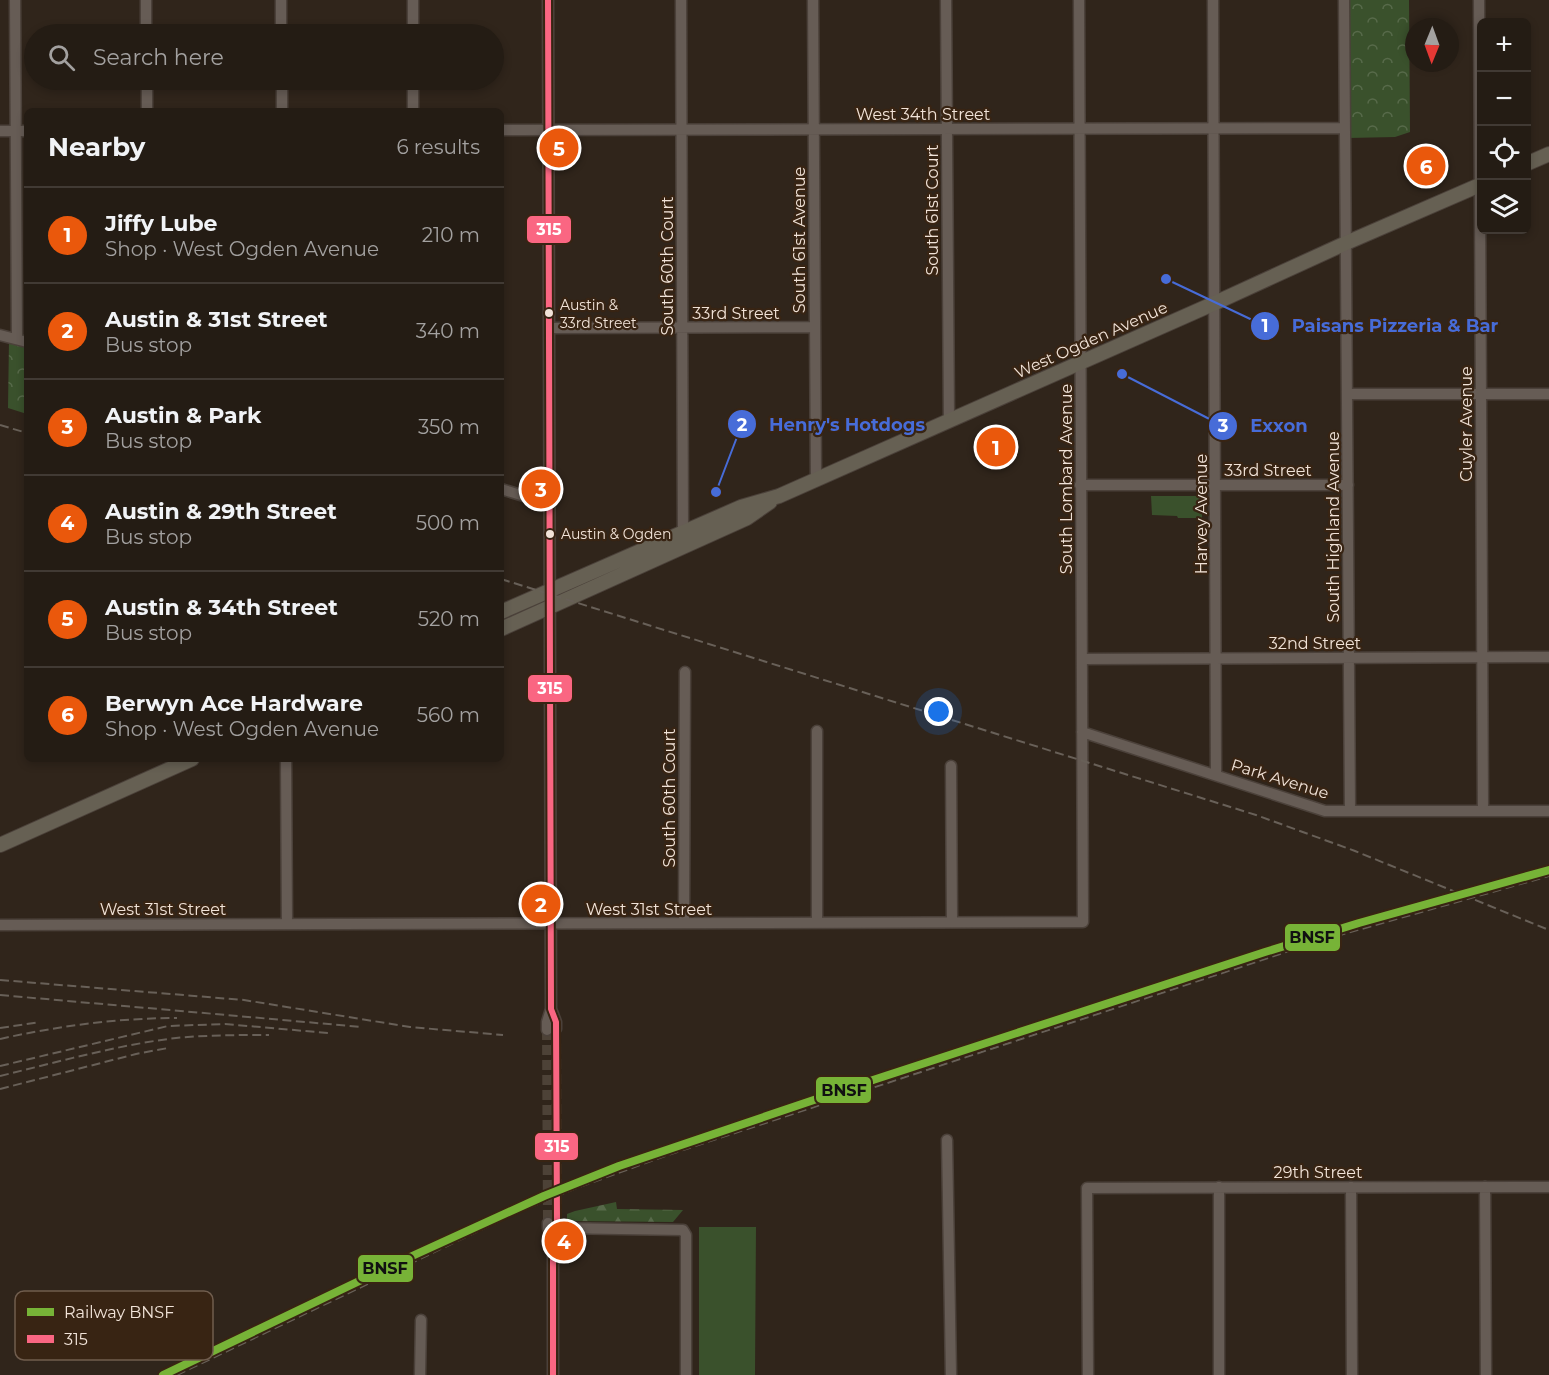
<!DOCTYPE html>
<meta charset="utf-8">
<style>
:root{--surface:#241c14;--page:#302922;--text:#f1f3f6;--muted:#a3a1a0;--line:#413a34;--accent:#ea580c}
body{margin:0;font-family:Montserrat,sans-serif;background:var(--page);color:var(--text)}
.controls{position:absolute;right:18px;top:18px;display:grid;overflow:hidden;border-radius:9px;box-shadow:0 3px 9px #0003}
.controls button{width:54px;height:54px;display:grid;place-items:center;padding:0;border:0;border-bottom:2px solid var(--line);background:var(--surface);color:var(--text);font:30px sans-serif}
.compass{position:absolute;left:1405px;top:18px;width:54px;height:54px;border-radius:50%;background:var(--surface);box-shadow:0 3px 9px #0003;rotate:181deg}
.you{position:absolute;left:939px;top:712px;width:21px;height:21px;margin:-15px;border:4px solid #fff;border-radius:50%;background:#1a73e8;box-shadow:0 0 0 9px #1a73e833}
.badge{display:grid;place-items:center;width:39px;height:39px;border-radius:50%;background:var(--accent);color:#fff;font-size:20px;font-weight:700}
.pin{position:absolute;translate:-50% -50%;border:3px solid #fff;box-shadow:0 2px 6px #0006}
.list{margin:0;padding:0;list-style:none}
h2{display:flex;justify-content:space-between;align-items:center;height:78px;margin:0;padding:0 24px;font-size:26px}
h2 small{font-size:20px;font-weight:400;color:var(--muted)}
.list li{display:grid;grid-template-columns:39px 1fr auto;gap:18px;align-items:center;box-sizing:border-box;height:96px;padding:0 24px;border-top:2px solid var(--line)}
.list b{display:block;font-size:22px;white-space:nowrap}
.list p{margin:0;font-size:20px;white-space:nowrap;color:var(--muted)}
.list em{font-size:20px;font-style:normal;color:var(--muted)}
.icon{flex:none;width:33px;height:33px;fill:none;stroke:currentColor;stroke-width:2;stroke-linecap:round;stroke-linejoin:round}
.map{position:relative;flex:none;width:1549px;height:1375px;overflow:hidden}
.search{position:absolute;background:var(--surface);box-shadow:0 3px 9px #0003;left:24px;top:24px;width:480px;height:66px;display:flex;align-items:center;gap:15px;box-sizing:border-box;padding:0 21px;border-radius:33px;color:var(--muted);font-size:22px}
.panel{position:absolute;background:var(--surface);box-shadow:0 3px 9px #0003;left:24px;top:108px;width:480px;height:654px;border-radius:9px}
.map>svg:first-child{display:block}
.grass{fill:#3a512c}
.forest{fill:url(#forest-firs)}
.park{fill:url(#park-crowns)}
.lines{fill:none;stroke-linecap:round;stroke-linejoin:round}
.minor-tunnel{stroke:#4d4237;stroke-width:10;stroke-dasharray:10 5;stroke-linecap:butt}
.minor-casing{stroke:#4b413a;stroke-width:13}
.major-casing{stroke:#4b413a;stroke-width:16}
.minor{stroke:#665c55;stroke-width:10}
.major{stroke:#666053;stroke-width:14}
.rail{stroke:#686058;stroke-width:2;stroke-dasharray:9 4.5;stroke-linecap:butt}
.bus-1-casing{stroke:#382413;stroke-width:10}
.bus-1{stroke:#fa6682;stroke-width:6}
.rail-1-casing{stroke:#382413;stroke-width:12}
.rail-1{stroke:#77b337;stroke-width:8}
.bus-dot{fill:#f1e3d8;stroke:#382413;stroke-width:2}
.labels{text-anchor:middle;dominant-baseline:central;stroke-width:4.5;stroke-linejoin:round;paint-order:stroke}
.bus-label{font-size:14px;fill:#f1e3d8;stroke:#382413;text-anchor:start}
.street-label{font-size:16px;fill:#f1e3d8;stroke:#382413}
.key{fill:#382413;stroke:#705d4e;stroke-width:1.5}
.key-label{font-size:16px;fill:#f1e3d8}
.leader{fill:none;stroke:#476cd8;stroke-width:2}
.callout-dot{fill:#476cd8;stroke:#382413;stroke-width:2}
.mark-label{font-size:18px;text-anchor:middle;font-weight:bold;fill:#fff}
.callout-label{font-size:18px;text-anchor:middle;font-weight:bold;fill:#476cd8;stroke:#382413;stroke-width:4.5;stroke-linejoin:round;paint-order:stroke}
.line-badge{stroke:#382413;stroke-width:2}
.badge-label{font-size:16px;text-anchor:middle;font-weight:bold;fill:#fff}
.pale-badge-label{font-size:16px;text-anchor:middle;font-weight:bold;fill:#111}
</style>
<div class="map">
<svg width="1549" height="1375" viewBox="0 0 1549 1375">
<defs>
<pattern id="forest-firs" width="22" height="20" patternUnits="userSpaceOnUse" patternTransform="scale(1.5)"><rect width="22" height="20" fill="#3a512c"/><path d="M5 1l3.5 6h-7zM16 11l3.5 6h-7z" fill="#576a4a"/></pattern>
<pattern id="park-crowns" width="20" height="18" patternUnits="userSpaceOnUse" patternTransform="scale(1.5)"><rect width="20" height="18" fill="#3a512c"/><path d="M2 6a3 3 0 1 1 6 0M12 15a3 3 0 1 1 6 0" fill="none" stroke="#576a4a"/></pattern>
</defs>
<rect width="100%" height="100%" fill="#30251b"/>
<!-- grass -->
<path class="grass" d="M1151,496H1202V518H1178L1177,516L1152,515Z
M699,1227H756L755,1375H699Z"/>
<!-- forest -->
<path class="forest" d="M616,1202L617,1209L683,1210L673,1222L567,1221V1214L575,1211Z"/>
<!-- park -->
<path class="park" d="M1346,0H1409L1410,132L1395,137L1347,138Z
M9,340L27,346V414L8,408Z"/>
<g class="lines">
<!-- minor-tunnel -->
<path class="minor-tunnel" d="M556,1029L557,1219
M547,1030L548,1223"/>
<defs>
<path id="minor" d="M15,0L17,339
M146,0V34
M281,0V34
M413,0V34
M681,0L683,532
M813,0L816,480
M946,0L949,421
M1213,0L1216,775
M1344,0L1350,811
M1479,0L1483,811
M147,80V111
M282,80V111
M413,80V111
M501,130L1345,128
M0,131H27
M550,328L815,327
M0,335L27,342
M1347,394H1549
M1080,485H1348
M501,489L550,504
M1082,659L1549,657
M817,731V922
M1082,732L1325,811H1549
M286,759L287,923
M951,766L952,922
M684,923L685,672
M0,925L1083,922L1079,0
M551,1009L556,1022V1029
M547,1030V1022L551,1009L548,0
M947,1140L951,1375
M1219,1187V1375
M1351,1187L1352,1375
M1485,1187L1486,1375
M548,1223V1228L553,1238V1375
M557,1228L683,1230L686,1235V1375
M420,1375L421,1320
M1088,1375L1087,1188L1549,1187"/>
<path id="major" d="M1526,164L1549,154
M501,612L741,507L779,496L1215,303L1346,243L1482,184
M501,629L747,518L770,502
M0,845L192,759"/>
</defs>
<!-- minor casing -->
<use href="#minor" class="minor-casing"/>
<!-- major casing -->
<use href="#major" class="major-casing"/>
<!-- minor -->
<use href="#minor" class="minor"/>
<!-- major -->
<use href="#major" class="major"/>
<!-- rail -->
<path class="rail" d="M0,425L27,433
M501,579L1256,815L1355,851L1549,930
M0,980L244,1000L410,1027L503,1035
M0,995L362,1027
M0,1028L40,1022
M0,1039C58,1026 118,1018 177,1018
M0,1066L168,1026L225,1024L328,1033
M0,1076C58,1062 117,1045 176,1038C207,1035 238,1035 269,1035
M0,1089L136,1054L168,1048
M177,1375L512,1215L574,1189L668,1155L1326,939L1549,876"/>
<defs>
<path id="bus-1" d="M548,0L551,1009L556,1022L557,1219V1228L553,1238V1375"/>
</defs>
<!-- bus-1 casing -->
<use href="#bus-1" class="bus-1-casing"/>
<!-- bus-1 -->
<use href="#bus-1" class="bus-1"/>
<defs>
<path id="rail-1" d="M163,1375L399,1262L544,1196L619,1166L873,1080L1265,952L1359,923L1549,870"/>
</defs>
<!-- rail-1 casing -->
<use href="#rail-1" class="rail-1-casing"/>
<!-- rail-1 -->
<use href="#rail-1" class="rail-1"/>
</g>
<!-- markers -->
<g class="bus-dot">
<circle cx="549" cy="313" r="5"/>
<circle cx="550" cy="534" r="5"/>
</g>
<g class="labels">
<!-- bus labels -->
<g class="bus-label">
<text x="560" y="305">Austin &amp;<tspan x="560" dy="18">33rd Street</tspan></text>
<text x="561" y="534">Austin &amp; Ogden</text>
</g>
<!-- street labels -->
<g class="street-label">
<text x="923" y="114">West 34th Street</text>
<text transform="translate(932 210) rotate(-90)">South 61st Court</text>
<text transform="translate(799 240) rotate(-90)">South 61st Avenue</text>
<text transform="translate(667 266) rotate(-90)">South 60th Court</text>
<text x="736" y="313">33rd Street</text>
<text transform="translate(1091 340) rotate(-24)">West Ogden Avenue</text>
<text transform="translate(1466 424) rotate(-90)">Cuyler Avenue</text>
<text x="1268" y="470">33rd Street</text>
<text transform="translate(1066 479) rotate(-90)">South Lombard Avenue</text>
<text transform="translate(1201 514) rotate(-90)">Harvey Avenue</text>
<text transform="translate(1333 527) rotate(-90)">South Highland Avenue</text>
<text x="1315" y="643">32nd Street</text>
<text transform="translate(1280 779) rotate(17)">Park Avenue</text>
<text transform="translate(669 798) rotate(-90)">South 60th Court</text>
<text x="163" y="909">West 31st Street</text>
<text x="649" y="909">West 31st Street</text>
<text x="1318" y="1172">29th Street</text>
</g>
</g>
<!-- legend -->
<rect x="15" y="1291" width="198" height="69" rx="9" class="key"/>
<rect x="27" y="1308" width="27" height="8" fill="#77b337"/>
<rect x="27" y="1335" width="27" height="8" fill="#fa6682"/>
<g class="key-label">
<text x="64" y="1318">Railway BNSF</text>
<text x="64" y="1345">315</text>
</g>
<!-- callouts -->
<path class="leader" d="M1166 279L1265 326M716 492L742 424M1122 374L1223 426"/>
<g class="callout-dot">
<circle cx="1166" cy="279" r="6"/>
<circle cx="716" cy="492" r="6"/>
<circle cx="1122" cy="374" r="6"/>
<circle cx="1265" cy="326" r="15"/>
<circle cx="742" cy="424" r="15"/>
<circle cx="1223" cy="426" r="15"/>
</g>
<g class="mark-label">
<text x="1265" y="332">1</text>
<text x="742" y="431">2</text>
<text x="1223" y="432">3</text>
</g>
<g class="callout-label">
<text x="1395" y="332">Paisans Pizzeria &amp; Bar</text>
<text x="847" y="431">Henry's Hotdogs</text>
<text x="1279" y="432">Exxon</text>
</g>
<g class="line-badge">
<rect x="526" y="215" width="46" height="29" rx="6" fill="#fa6682"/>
<rect x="527" y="674" width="46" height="29" rx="6" fill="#fa6682"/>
<rect x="1284" y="923" width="57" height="29" rx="6" fill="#77b337"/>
<rect x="815" y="1076" width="57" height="28" rx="6" fill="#77b337"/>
<rect x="534" y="1132" width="45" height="29" rx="6" fill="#fa6682"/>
<rect x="357" y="1254" width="57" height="29" rx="6" fill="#77b337"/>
</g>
<g class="badge-label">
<text x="549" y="235">315</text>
<text x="550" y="694">315</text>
<text x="557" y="1152">315</text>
</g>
<g class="pale-badge-label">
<text x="1312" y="943">BNSF</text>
<text x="844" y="1096">BNSF</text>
<text x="385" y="1274">BNSF</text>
</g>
</svg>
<div class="controls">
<button>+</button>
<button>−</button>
<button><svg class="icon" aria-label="locate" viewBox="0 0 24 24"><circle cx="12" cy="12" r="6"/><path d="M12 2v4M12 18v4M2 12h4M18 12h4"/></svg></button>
<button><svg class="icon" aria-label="layers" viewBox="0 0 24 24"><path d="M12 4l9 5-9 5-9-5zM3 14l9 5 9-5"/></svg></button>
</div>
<svg class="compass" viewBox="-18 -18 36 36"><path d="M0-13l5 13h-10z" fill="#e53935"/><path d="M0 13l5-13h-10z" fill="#a3a1a0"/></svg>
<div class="you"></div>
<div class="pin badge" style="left:996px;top:447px">1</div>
<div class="pin badge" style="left:541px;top:904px">2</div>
<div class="pin badge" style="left:541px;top:489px">3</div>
<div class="pin badge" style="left:564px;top:1241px">4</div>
<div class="pin badge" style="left:559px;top:148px">5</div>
<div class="pin badge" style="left:1426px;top:166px">6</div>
<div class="search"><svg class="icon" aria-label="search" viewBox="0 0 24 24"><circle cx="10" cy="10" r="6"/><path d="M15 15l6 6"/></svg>Search here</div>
<section class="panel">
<h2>Nearby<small>6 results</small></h2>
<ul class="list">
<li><span class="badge">1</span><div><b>Jiffy Lube</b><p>Shop · West Ogden Avenue</p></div><em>210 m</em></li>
<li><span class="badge">2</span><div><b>Austin &amp; 31st Street</b><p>Bus stop</p></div><em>340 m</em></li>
<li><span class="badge">3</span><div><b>Austin &amp; Park</b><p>Bus stop</p></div><em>350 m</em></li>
<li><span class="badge">4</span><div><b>Austin &amp; 29th Street</b><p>Bus stop</p></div><em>500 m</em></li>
<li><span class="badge">5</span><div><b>Austin &amp; 34th Street</b><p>Bus stop</p></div><em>520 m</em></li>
<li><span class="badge">6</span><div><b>Berwyn Ace Hardware</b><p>Shop · West Ogden Avenue</p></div><em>560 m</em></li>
</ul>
</section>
</div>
